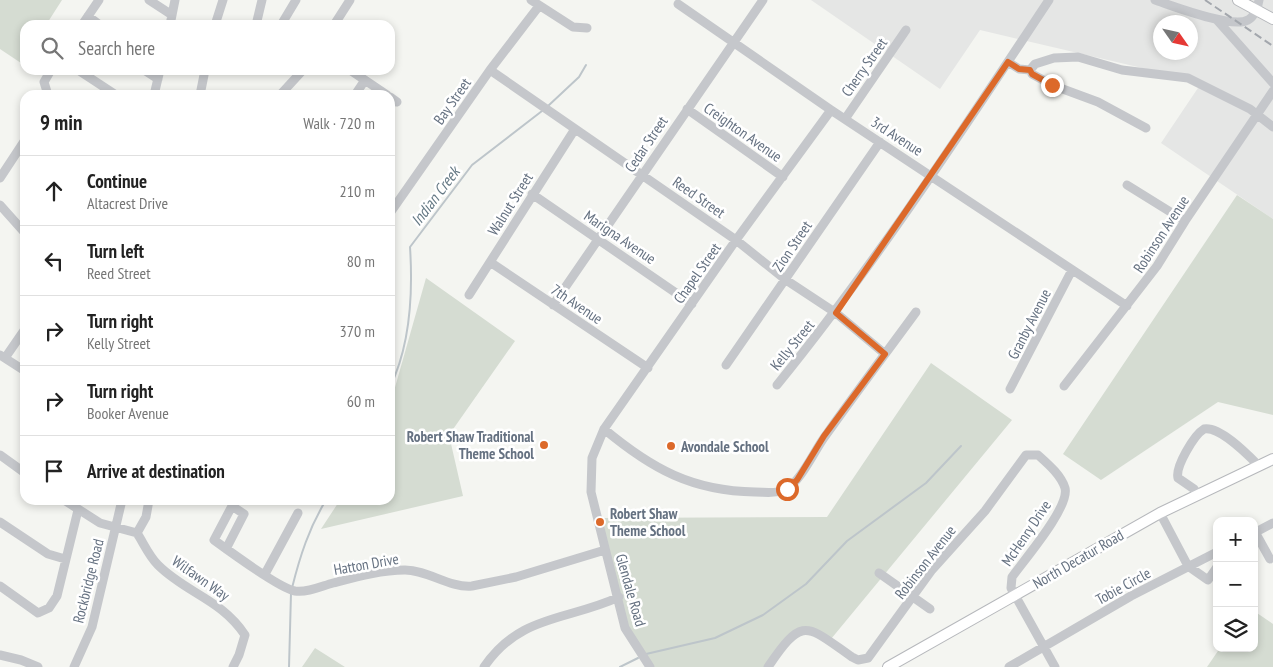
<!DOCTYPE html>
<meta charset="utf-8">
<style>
:root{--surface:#fff;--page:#f6f6f6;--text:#222;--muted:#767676;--line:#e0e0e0}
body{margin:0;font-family:"PT Sans Narrow",sans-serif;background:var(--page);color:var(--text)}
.controls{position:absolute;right:15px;bottom:15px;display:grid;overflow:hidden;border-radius:10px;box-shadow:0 2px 8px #0003}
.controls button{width:45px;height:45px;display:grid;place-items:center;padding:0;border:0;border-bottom:1px solid var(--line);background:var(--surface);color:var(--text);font:25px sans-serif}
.compass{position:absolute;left:1153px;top:15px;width:45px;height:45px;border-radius:50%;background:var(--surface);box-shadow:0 2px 8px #0003;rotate:124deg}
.stop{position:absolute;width:15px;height:15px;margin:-11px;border:4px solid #dc692a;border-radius:50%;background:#fff}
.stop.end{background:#dc692a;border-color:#fff;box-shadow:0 1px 5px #0008}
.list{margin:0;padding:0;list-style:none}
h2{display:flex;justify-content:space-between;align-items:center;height:65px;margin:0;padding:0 20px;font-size:21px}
h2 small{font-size:16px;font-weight:400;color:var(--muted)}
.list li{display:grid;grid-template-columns:32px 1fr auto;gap:15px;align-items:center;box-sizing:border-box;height:70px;padding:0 20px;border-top:1px solid var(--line)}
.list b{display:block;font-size:19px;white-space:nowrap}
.list p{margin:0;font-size:16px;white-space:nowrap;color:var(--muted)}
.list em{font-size:16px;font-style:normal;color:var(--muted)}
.icon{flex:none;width:28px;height:28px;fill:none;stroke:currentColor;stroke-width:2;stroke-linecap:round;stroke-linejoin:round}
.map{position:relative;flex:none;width:1273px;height:667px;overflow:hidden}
.search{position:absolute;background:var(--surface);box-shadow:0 2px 8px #0003;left:20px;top:20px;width:375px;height:55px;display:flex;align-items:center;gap:12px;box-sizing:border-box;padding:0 18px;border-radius:15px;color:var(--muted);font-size:19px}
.panel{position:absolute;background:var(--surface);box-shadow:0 2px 8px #0003;left:20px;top:90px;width:375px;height:415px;border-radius:15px}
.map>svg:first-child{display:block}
.built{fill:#e5e6e5;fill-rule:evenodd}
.green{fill:#d5dcd2}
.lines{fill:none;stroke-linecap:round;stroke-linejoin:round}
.stream{stroke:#bdc5ca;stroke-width:2}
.major-casing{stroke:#b6b8bc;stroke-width:12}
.minor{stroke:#c5c7cb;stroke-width:9}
.major{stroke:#fff;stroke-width:10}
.rail{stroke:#a3a7ad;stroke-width:2;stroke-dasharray:8 4;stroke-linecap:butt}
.route{stroke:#dc692a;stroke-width:6}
.poi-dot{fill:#dc692a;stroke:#fff;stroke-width:2}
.labels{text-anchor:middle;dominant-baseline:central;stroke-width:5;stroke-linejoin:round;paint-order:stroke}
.street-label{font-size:15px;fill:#657181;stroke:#fff}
.poi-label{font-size:15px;font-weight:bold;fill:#657181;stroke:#fff;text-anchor:start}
.water-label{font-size:16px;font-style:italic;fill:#657985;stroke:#fff}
</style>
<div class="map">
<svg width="1273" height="667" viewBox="0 0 1273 667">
<rect width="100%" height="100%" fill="#f4f5f1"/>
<!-- built -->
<path class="built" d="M811,0H1273V219L1161,143L1202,82L980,30L940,89ZM1160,22H1190V52H1160Z"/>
<!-- green -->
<path class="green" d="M0,0H62L46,25H25V57L21,63L0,49Z
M1237,195L1273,219V415L1218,402L1101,480L1063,454Z
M426,278L515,341L449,435L463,496L321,529L340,500H390V405Z
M931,363L1012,420L831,639L806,629L788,638L766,667H649L624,622L598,518L827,517Z
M1254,611L1273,624V667H1207L1220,648H1254Z
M315,648L345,667H302Z"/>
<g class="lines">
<!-- stream -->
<path class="stream" d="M548,106L579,77L586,65
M390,387C410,346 413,293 410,247L472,165L542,111
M292,588C300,556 309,528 326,500
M646,654L715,638L763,615L806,584L847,541L926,483L961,446
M289,667L291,593
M620,667L638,658"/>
<defs>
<path id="major" d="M1238,0L1273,19
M888,667L1160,513L1273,459"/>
</defs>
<!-- major casing -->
<use href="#major" class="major-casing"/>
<!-- minor -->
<path class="minor" d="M149,0L172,15
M531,0L573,27L587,28
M1155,0C1173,6 1232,29 1248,20C1254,17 1258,7 1259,0
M678,4L831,110L1127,306
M88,16L100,25
M1217,20L1273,83
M82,25L99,0
M170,25L175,0
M215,25L223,0
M256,25L262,0
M281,25L296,0
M334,25L350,0
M1008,62L1019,69L1030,70L1035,64L1054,58L1078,57L1122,70L1188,78L1250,109L1273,127
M78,70L116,95
M144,70L158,79
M350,70L387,95
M490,70L736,240L786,280L836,313L885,354
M1030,70L1032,74L1052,85L1098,102L1146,128
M48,95L44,82L51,70
M154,95L160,70
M200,95L205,70
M280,95L303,70
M355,95L365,80
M390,97L397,102
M687,109L783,177
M845,119L906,30
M0,178L25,140
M1127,185L1185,221
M532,194L692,304
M0,205L25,233
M390,213L490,70L539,6
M490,262L648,368
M469,295L575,129
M553,305L763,0
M0,355L25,371
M5,358L25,329
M726,365L880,142
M777,385C876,263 962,131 1049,0
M1064,386L1157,266L1185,221L1273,91
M1010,389L1072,270
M604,429C652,469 692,491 755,492C765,492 776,494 785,490C801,482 815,449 826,435C855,394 886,353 916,312
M0,455L25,473
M1198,495L1194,489L1178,478C1175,467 1194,435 1204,429C1220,426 1248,455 1259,466
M64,500L100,523L137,533C144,544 149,556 158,565C186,593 221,599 245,635L239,655L233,667
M1160,513L1188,566L1208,580L1217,567
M0,522L48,554L65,559
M1255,532L1270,559
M137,533L146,517L149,500
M1254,533L1273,523
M226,549L244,514L232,506L214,540C229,551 280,588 295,591C307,593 322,586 333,583C356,577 381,570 405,570C428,570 449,588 472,586L516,577L605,550
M879,573L930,609
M265,574L298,513
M0,586L38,613L49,608L57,596L78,510
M0,655L21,660L38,667
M74,667L92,627L122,500
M484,667C520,614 567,621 619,597
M650,667L625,628L591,492L592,458L604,429L736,240L831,110
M768,667C803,615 806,625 852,657L858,660L868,658L931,571L985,511L1026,455H1038C1048,464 1061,475 1065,488C1070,507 1024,560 1012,577L1011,588L1055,667
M1009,667L1131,596L1217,552"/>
<!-- major -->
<use href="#major" class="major"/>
<!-- rail -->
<path class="rail" d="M1205,0L1273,46"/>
</g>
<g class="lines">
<!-- route -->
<path class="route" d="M787,489L797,480L824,436L885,354L836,313L1008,62L1019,69L1030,70L1032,74L1052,85"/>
</g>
<!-- markers -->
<g class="poi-dot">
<circle cx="544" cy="445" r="5"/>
<circle cx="671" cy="446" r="5"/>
<circle cx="600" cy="522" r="5"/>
</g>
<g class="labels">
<!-- street labels -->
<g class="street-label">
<text transform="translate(864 67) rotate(-55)">Cherry Street</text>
<text transform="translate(452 101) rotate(-55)">Bay Street</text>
<text transform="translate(743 132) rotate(35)">Creighton Avenue</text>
<text transform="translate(897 136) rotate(33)">3rd Avenue</text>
<text transform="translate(646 144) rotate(-56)">Cedar Street</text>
<text transform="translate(699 197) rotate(35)">Reed Street</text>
<text transform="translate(510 204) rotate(-58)">Walnut Street</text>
<text transform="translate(1161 234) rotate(-57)">Robinson Avenue</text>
<text transform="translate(620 237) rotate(34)">Marigna Avenue</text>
<text transform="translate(792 246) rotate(-56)">Zion Street</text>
<text transform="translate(697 273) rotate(-55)">Chapel Street</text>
<text transform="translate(577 304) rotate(34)">7th Avenue</text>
<text transform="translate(1029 324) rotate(-63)">Granby Avenue</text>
<text transform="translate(792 345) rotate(-51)">Kelly Street</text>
<text transform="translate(1026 533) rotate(-56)">McHenry Drive</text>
<text transform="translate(1078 559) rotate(-30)">North Decatur Road</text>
<text transform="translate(925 562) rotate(-52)">Robinson Avenue</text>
<text transform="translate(366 564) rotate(-10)">Hatton Drive</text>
<text transform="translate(201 578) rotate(35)">Wilfawn Way</text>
<text transform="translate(88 581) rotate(-76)">Rockbridge Road</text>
<text transform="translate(1123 586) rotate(-29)">Tobie Circle</text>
<text transform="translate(631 590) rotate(74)">Glendale Road</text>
</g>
<!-- poi labels -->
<g class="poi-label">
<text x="534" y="436" text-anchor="end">Robert Shaw Traditional<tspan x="534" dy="17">Theme School</tspan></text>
<text x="681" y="446">Avondale School</text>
<text x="610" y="513">Robert Shaw<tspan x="610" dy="17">Theme School</tspan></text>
</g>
<!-- water labels -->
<g class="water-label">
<text transform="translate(435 196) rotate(-53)">Indian Creek</text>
</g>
</g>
</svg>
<div class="controls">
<button>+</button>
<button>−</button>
<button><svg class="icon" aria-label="layers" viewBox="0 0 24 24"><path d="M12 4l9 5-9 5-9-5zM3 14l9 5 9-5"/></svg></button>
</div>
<svg class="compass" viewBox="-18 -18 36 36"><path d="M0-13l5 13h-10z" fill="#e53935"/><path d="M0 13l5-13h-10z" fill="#767676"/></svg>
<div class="stop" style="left:787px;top:489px"></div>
<div class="stop end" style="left:1052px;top:85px"></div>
<div class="search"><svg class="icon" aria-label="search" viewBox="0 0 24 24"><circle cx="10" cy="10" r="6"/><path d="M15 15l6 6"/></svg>Search here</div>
<section class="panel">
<h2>9 min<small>Walk · 720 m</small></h2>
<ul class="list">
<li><svg class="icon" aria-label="ahead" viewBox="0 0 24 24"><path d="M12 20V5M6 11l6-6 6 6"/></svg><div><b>Continue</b><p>Altacrest Drive</p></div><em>210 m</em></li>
<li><svg class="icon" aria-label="left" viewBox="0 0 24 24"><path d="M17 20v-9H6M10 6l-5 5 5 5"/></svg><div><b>Turn left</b><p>Reed Street</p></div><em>80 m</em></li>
<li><svg class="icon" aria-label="right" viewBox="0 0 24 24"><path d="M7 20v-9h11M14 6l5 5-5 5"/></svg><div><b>Turn right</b><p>Kelly Street</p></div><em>370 m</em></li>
<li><svg class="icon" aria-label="right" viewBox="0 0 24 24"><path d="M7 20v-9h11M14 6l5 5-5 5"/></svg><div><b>Turn right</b><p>Booker Avenue</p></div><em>60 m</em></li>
<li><svg class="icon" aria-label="arrive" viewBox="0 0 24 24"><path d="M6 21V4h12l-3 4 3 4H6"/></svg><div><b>Arrive at destination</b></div></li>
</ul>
</section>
</div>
